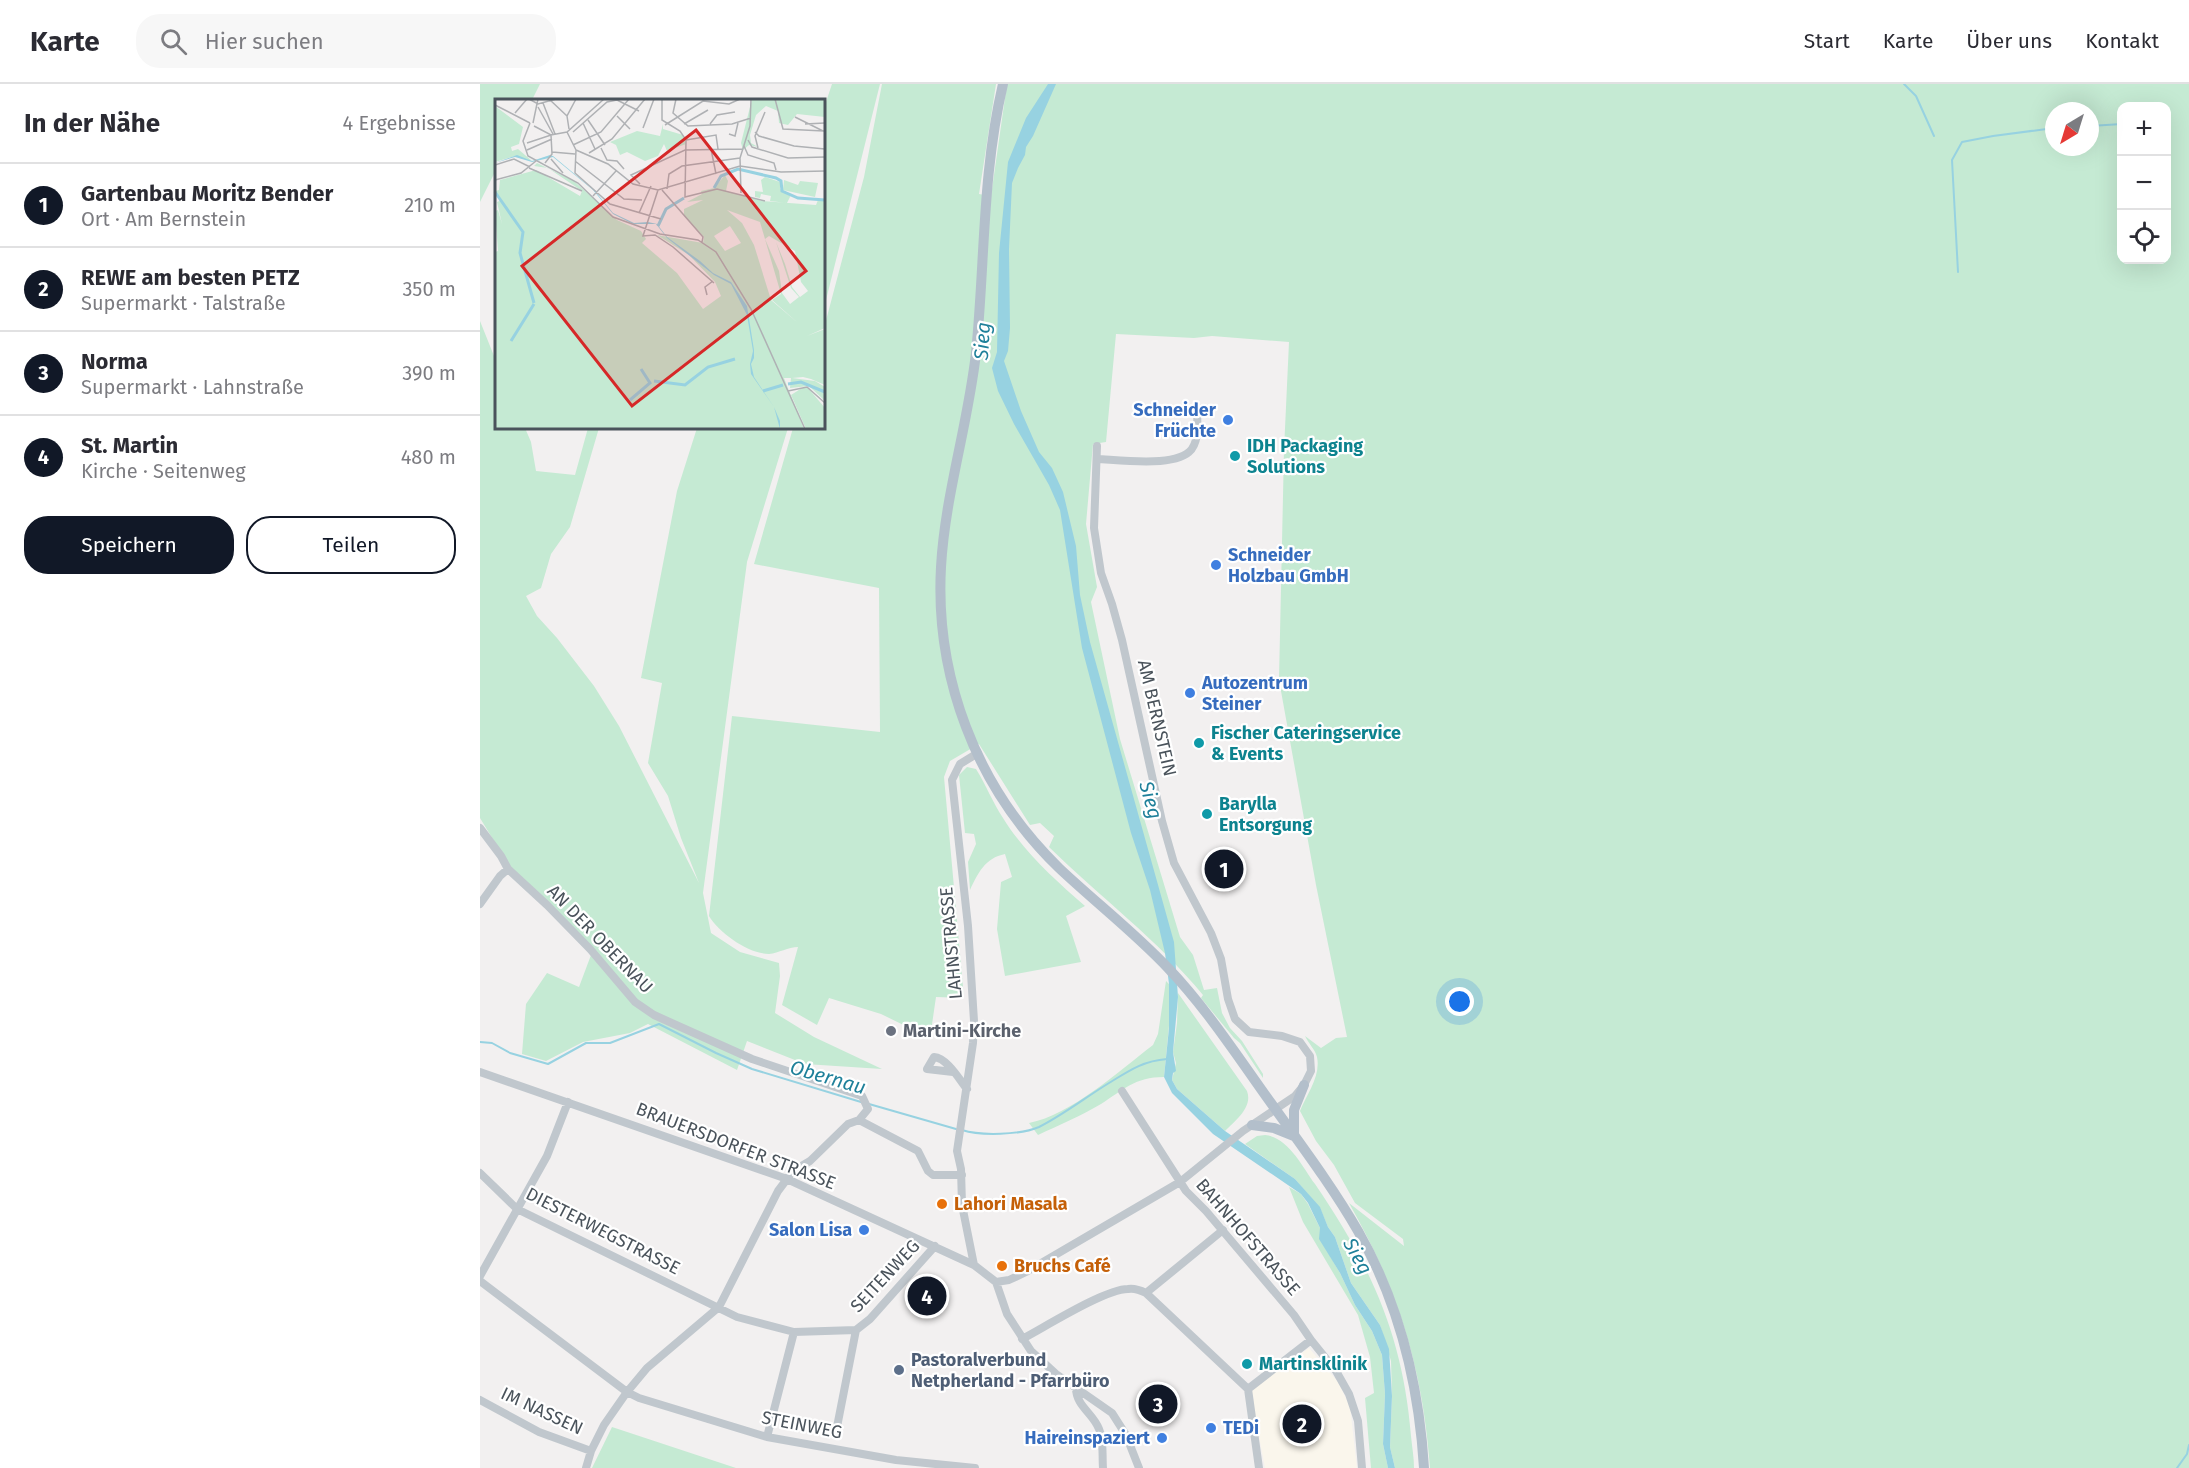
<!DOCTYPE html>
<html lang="de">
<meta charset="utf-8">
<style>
:root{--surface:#fff;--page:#f7f7f7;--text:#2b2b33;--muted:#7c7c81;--line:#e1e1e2;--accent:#111827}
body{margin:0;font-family:"Fira Sans",sans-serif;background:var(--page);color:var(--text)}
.controls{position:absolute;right:18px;top:18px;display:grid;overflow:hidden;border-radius:12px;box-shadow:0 6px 24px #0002}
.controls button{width:54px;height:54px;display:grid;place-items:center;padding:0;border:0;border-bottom:2px solid var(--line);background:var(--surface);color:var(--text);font:30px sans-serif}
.compass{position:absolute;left:1565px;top:18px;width:54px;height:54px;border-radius:50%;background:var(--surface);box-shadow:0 6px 24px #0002;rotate:218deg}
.you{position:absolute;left:980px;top:918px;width:21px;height:21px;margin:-15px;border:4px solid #fff;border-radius:50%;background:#1a73e8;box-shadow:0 0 0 9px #1a73e833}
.badge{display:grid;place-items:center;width:39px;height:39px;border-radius:50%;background:var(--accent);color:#fff;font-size:20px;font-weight:700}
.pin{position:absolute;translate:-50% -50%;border:3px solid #fff;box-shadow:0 2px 6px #0006}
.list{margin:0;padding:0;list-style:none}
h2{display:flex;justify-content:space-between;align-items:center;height:78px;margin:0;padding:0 24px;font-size:26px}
h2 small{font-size:20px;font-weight:400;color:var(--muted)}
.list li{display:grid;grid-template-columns:39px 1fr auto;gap:18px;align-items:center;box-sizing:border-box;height:84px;padding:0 24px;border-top:2px solid var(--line)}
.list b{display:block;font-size:22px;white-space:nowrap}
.list p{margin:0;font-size:20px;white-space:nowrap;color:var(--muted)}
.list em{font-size:20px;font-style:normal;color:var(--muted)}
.actions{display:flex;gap:12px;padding:18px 24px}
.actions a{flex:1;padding:14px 0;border:2px solid var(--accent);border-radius:24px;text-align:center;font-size:21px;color:var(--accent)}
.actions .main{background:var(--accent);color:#fff}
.icon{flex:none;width:33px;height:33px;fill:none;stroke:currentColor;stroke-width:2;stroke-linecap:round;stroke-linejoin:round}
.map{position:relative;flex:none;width:1709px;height:1384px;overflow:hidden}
header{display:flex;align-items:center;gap:36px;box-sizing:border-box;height:84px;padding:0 30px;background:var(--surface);border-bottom:2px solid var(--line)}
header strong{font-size:28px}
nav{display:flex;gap:33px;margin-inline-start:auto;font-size:21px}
.search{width:420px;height:54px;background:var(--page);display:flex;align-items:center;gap:15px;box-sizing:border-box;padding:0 21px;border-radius:24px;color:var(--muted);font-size:22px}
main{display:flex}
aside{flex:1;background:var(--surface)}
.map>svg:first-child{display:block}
.commercial{fill:#faf6ec}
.green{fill:#c5ead3;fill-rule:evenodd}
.water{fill:#97d2e1}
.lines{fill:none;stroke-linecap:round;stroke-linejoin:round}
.stream{stroke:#97d2e1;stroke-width:2}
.minor{stroke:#c0c7cd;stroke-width:8}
.major{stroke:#b3bfcb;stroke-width:10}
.shop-dot{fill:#3f7fe0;stroke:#fff;stroke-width:2}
.culture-dot{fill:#0f9aa8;stroke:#fff;stroke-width:2}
.worship-dot{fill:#6b7280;stroke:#fff;stroke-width:2}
.food-dot{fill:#e8710a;stroke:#fff;stroke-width:2}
.service-dot{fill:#5c6f8a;stroke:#fff;stroke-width:2}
.labels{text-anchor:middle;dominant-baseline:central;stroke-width:4.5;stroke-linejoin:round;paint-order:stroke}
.shop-label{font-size:18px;font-weight:bold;fill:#366cbe;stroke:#fff;text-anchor:end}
.culture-label{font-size:18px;font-weight:bold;fill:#0d838f;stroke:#fff;text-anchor:start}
.street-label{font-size:18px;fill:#4a535b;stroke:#fff}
.worship-label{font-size:18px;font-weight:bold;fill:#5b616d;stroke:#fff;text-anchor:start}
.food-label{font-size:18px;font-weight:bold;fill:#c56008;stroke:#fff;text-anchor:start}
.service-label{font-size:18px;font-weight:bold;fill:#4e5e75;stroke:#fff;text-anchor:start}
.water-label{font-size:20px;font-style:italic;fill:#1f809a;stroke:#fff}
.inset-river{fill:none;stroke:#97d2e1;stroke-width:3}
.inset-road{fill:none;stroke:#afb1b4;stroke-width:1.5}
.view{fill:#d62828;fill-opacity:0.15;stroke:#d62828;stroke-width:3}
.inset-edge{fill:none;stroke:#4a535b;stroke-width:3}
</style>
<header>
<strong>Karte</strong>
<div class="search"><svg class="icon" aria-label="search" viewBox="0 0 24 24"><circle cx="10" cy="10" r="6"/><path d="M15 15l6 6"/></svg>Hier suchen</div>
<nav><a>Start</a><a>Karte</a><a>Über uns</a><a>Kontakt</a></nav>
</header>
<main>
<aside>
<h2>In der Nähe<small>4 Ergebnisse</small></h2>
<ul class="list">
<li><span class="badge">1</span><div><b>Gartenbau Moritz Bender</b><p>Ort · Am Bernstein</p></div><em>210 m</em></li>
<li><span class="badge">2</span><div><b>REWE am besten PETZ</b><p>Supermarkt · Talstraße</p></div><em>350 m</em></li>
<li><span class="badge">3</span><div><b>Norma</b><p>Supermarkt · Lahnstraße</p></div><em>390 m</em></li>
<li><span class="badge">4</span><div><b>St. Martin</b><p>Kirche · Seitenweg</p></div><em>480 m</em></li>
</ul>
<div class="actions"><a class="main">Speichern</a><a>Teilen</a></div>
</aside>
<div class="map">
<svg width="1709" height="1384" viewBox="0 0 1709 1384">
<rect width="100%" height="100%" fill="#f2f0f0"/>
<!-- commercial -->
<path class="commercial" d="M829,1264L858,1298L870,1323L877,1384H785L770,1306Z"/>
<!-- green -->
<path class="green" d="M0,0H60L52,16H16V86L0,118Z
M352,0H400L344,224V24Z
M402,0H516L499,110L511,112L527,0H1709V1384H950C943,1285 918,1205 869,1119L924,1162L923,1155L875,1119L854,1081L836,1057L820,1027C827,1010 841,992 837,973C835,965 828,959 825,952L841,964L856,954L867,953L836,801L799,596L804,366L809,258L732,252L714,254L636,250L626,358L613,360L606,440L617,503L611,518L640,655L700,853L713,871L724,906L737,904L742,929L750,944L762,957L783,990V994L760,959L754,954L721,914L723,911C678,856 620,813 569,763L574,752L560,739L550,741L499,660L470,677L464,693L484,914L456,913L450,954L401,930L349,914L337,941L302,921L318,863C308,863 299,869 289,870C269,870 239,849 229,832L252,632L400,648L399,504L274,480L313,344H344V244L384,93ZM1642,22H1686V176H1642ZM1574,27H1610V63H1574Z
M0,237L16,277V344H45L51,358L56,387L95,391L108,344H119L90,443L71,470L61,504L46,512L57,532L77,554L114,602L139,642L219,799L201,754L188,712L168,679L182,599L161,594L197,407L217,344H308L267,478L223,809L231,849L260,868L299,879L300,892L295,929L334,953L402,985L325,980L267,957L257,986L168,940L150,949L103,958L66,977L42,970L46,920L67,889L99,903L111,871L31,785L0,734Z
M487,683L496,685C506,701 513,719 523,734C544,768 575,796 605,822L586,832L601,878L525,892L517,845L521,798L532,793L525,770C505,774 498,789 490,806L488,778L496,760L494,750L485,749L479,691Z
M686,897L689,900V942L684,993C655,993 643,1006 621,1020C601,1032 579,1041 558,1051L549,1039C591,1031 639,987 673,961L678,950Z
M698,909L767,1007C773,1023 756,1036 745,1047L697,1005L692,996L696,979L693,968L697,939Z
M785,1051C808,1053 822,1082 835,1100C891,1182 923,1252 931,1352C932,1363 934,1373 934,1384H915L910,1363L912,1312L911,1277L900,1241L871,1199L855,1153L848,1143L840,1124L815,1095L765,1060L777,1052Z
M809,1103L821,1110L828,1120L840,1144V1155L860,1189L875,1221L892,1247L902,1271L905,1310L903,1360L908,1384H891L885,1314L894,1309L890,1273L878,1231L823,1138Z
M132,1343L256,1384H112Z"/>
<!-- water -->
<path class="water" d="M568,0H576L553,52L546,63L545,71L538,84L532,99L529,165L530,244L528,267L524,277L541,327L559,368L572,384L583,408L596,462L600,511L610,558L694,858L698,913L693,968L696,987L693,989L692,996L697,1005L745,1047L815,1095L840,1123L848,1143L855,1153L871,1199L900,1241L909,1265L912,1312L910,1363L915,1384H908L903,1360L905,1310L902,1271L892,1247L875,1221L860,1189L839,1155L840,1144L828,1119L821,1110L733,1050L692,1009L684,993L689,944V900L685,869L670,806L651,749L602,564L580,426L569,401L534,340L518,307L512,284L517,268L519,169L528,78L546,34Z"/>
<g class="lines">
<!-- stream -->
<path class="stream" d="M1424,0L1436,12L1454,52
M1610,42L1642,40
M1686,47H1688
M1478,188L1472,76L1482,58L1513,52L1574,44
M0,958L12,959L30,969L68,980L106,959H130L179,940L236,969L272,985L381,1018
M389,1020L476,1045
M482,1046C500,1052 541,1051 559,1043C583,1031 606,1013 629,999C650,986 663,977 687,975
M1697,1384L1707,1370L1709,1361"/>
<!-- minor -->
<path class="minor" d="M617,375C639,376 692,383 709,368C720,359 717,337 717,323
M498,669L480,680L472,696L488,842L494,937L493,959L477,1067L481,1085L482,1121L494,1181L516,1198L527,1230L551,1267L576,1290L632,1329L646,1351L659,1384
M0,744L21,772L28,785L67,821L110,865L155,918L174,931L272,975L382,1012L388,1025L379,1036L368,1040L330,1077L313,1087L298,1107L239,1223L167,1284L147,1308L124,1341L111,1367L106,1384
M0,820L20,792L28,785
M0,988L307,1095L494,1181
M473,988L447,985L454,973C467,974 479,995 487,1005
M642,1007L706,1107L726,1127L814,1231L831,1256L856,1287L869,1310L878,1337L882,1384
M379,1036L438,1067L448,1087L453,1091H482
M0,1089L37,1125L257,1233L314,1248L376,1246L390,1235L455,1162
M0,1192L67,1072L88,1018
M0,1197L147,1308L159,1314L287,1353L416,1376L495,1384
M516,1198L529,1196L546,1188L700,1098L763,1047L815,1012L824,1001L831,987L830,972L820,958L802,952L769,948L755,935L748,915L741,875L731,849L694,779L682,737L642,556L632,520L621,489L614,444L617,362
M666,1209L743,1146
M542,1255C565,1243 625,1205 648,1205C654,1204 660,1206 666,1209L768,1305L779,1384
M596,1304C596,1322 613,1329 619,1345C624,1356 622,1372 623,1384
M768,1305L831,1256
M0,1316L59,1348L111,1367
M356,1348L376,1246
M287,1353L314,1248"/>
<!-- major -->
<path class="major" d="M523,0C502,89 505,179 496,269C488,341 465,411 461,483C458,537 467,593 486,643C506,696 539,745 579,784C615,818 654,848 688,884C727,925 758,973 791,1019C821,1061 852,1102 878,1147C919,1219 939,1302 944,1384
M772,1041L794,1044L814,1052
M814,1049V1026L824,1001"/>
</g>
<!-- markers -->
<g class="shop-dot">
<circle cx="748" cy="336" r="6"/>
<circle cx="736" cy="481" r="6"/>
<circle cx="710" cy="609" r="6"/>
<circle cx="384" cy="1146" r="6"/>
<circle cx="731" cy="1344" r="6"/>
<circle cx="682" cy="1354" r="6"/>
</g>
<g class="culture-dot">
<circle cx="755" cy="372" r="6"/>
<circle cx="719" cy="659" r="6"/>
<circle cx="727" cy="730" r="6"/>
<circle cx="767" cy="1280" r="6"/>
</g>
<circle class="worship-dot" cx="411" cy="947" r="6"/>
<g class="food-dot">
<circle cx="462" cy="1120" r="6"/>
<circle cx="522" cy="1182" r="6"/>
</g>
<circle class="service-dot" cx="419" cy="1286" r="6"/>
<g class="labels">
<!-- shop labels -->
<g class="shop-label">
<text x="736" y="326">Schneider<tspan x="736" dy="21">Früchte</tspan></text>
<text x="748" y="471" text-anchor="start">Schneider<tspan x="748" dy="21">Holzbau GmbH</tspan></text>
<text x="722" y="599" text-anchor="start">Autozentrum<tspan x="722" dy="21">Steiner</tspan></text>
<text x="372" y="1146">Salon Lisa</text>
<text x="743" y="1344" text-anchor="start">TEDi</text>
<text x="670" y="1354">Haireinspaziert</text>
</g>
<!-- culture labels -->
<g class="culture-label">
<text x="767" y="362">IDH Packaging<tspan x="767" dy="21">Solutions</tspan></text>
<text x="731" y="649">Fischer Cateringservice<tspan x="731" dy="21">&amp; Events</tspan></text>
<text x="739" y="720">Barylla<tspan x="739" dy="21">Entsorgung</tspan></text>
<text x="779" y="1280">Martinsklinik</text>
</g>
<!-- street labels -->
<g class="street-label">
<text transform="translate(677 634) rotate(77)">AM BERNSTEIN</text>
<text transform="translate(120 855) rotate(46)">AN DER OBERNAU</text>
<text transform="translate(471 859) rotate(-95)">LAHNSTRASSE</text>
<text transform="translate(256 1062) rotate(21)">BRAUERSDORFER STRASSE</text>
<text transform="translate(123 1147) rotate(27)">DIESTERWEGSTRASSE</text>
<text transform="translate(768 1153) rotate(49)">BAHNHOFSTRASSE</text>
<text transform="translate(405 1192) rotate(-47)">SEITENWEG</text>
<text transform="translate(62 1327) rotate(25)">IM NASSEN</text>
<text transform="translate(322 1341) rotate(11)">STEINWEG</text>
</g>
<!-- worship labels -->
<g class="worship-label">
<text x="423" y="947">Martini-Kirche</text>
</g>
<!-- food labels -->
<g class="food-label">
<text x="474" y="1120">Lahori Masala</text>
<text x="534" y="1182">Bruchs Café</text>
</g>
<!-- service labels -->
<g class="service-label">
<text x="431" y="1276">Pastoralverbund<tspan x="431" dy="21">Netpherland - Pfarrbüro</tspan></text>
</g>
<!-- water labels -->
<g class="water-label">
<text transform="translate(502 257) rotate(-86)">Sieg</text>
<text transform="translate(671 716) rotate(74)">Sieg</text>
<text transform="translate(348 993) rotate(16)">Obernau</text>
<text transform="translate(878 1172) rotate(61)">Sieg</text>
</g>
</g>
<!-- overview -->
<g transform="translate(15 15)">
<rect width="330" height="330" fill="#f2f0f0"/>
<path d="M257,0H330V18L302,15L293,26L284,24L283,12L271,7L261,16L255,36L256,44L263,48L254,46L248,51L246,44ZM0,7L28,28L24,45L16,48L17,52L23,50L37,62L20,57L0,63ZM168,25V30L188,36L191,45L172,52L169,45L163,57L150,62L132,53L125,56L121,46L115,43L142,32L165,37ZM42,64L79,82L122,121L146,132L151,140L147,144L182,174L208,210L226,197L220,183L194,156L162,136L208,144L209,138L189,117V110L208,101L192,103L207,95L206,92L219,89L230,76L233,82L231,92L267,102L321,106L323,101L330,102V229L312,237L330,230V286L316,280L308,278L297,279L320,282L330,288V302L314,287L295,289L296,279H289L309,330H0V153L3,152L0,112L3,111L7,125L2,103L7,101L0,92L4,91L5,81L41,71L85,97L87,92L53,69L39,67ZM232,111L265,123L286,195L277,201L303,224L276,201L259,146L247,124ZM235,127L246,144L230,152L219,137ZM274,137L300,152L306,183L313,192L305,198L297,188L290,165L281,143L296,189L304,198L295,205L287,194L284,172L270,140ZM270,78L285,83V90L296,96L292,104L275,102L276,97L266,95L265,99L260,98V92L268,93L266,81ZM289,81L303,86L305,82L323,84L320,98L288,91ZM307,289H313L330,309V330H311L296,296Z" fill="#c5ead3" fill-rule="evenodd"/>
<path d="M22,56L37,62L55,56L58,57L100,92L118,114L139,124L153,123L162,125L172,138L205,162L218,174L236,183L252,207L259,251V259L256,265L259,278L279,308L285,322V330L279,308L256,275L255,265L258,252L252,216L236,185L219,176L172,139L161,125H138L118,115L98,91L58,58L37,63L20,58L0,64Z" fill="#97d2e1"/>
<path class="inset-river" d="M219,89L226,77L243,70L281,79L286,82L287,92L303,99L330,101M0,93L28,133L25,154L39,204M163,127L171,110L189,99M16,242L39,205M159,282L190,286L213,268L240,260M293,285L306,283L330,293M268,292L288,286M135,301L155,284L146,270"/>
<path class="inset-road" d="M34,0L43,5L61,0M54,0L72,17M167,0V21L185,32L191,41L190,98L222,90L270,102M181,0L178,14L193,27L237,25L256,19M280,0L288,30L329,32M122,1L144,12M48,4L60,35M0,6L35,24M43,8L58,35M20,14L32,0M122,17L135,30M300,18L328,32M93,21L110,46M35,24L28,42L33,57L83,84L118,118L165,135L203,141L221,153L256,210L310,330M38,24L43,0M88,24L100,50M189,25L213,11M215,25L222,16L240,13M310,25L330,24M170,26L208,2L234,5L245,0M39,27L56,36L72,33L109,0M148,29L159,0M74,30L72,17L81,0M72,33L81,51M78,33L112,3L122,1M260,33L264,37L299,47L330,50M234,35L240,37L243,24M191,41L221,36L223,50M253,41L257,48L293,59L330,58M32,44L56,36L57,55L50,64M78,46L106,33L134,0M249,47L253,56L279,64L281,71M106,49L112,61L122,62L129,70M263,49L260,37L270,13M216,50L221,75M32,51L57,40M81,51L113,65L138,85L163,91L245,67L286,73L330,72M81,51L80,74L115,105L166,120M57,53L80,55M94,54L117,40L150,0M56,60L68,74M80,62L129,100L147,101M0,66L19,60L35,68M34,69L87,92M0,81L26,74L41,62M145,85L136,76L190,51L248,50M172,90L174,75L187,67L245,59M163,91L148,137L160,136L178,148L219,184M167,91L208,138L207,143M246,94L245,59L255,27L256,0M98,97L121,72M144,114L156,87M212,196L210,188L218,182M293,292L312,288L330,304"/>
<path class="view" d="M201,31L311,172L137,307L27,167Z"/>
<rect width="330" height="330" class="inset-edge"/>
</g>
</svg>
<div class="controls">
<button>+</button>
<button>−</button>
<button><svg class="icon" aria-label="locate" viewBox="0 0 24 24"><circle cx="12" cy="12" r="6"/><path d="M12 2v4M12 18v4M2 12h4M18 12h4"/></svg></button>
</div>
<svg class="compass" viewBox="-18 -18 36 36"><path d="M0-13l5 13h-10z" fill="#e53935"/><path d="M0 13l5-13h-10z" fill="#7c7c81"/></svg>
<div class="you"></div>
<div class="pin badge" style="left:744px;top:785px">1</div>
<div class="pin badge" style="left:822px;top:1340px">2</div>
<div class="pin badge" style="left:678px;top:1320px">3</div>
<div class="pin badge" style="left:447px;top:1212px">4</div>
</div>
</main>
